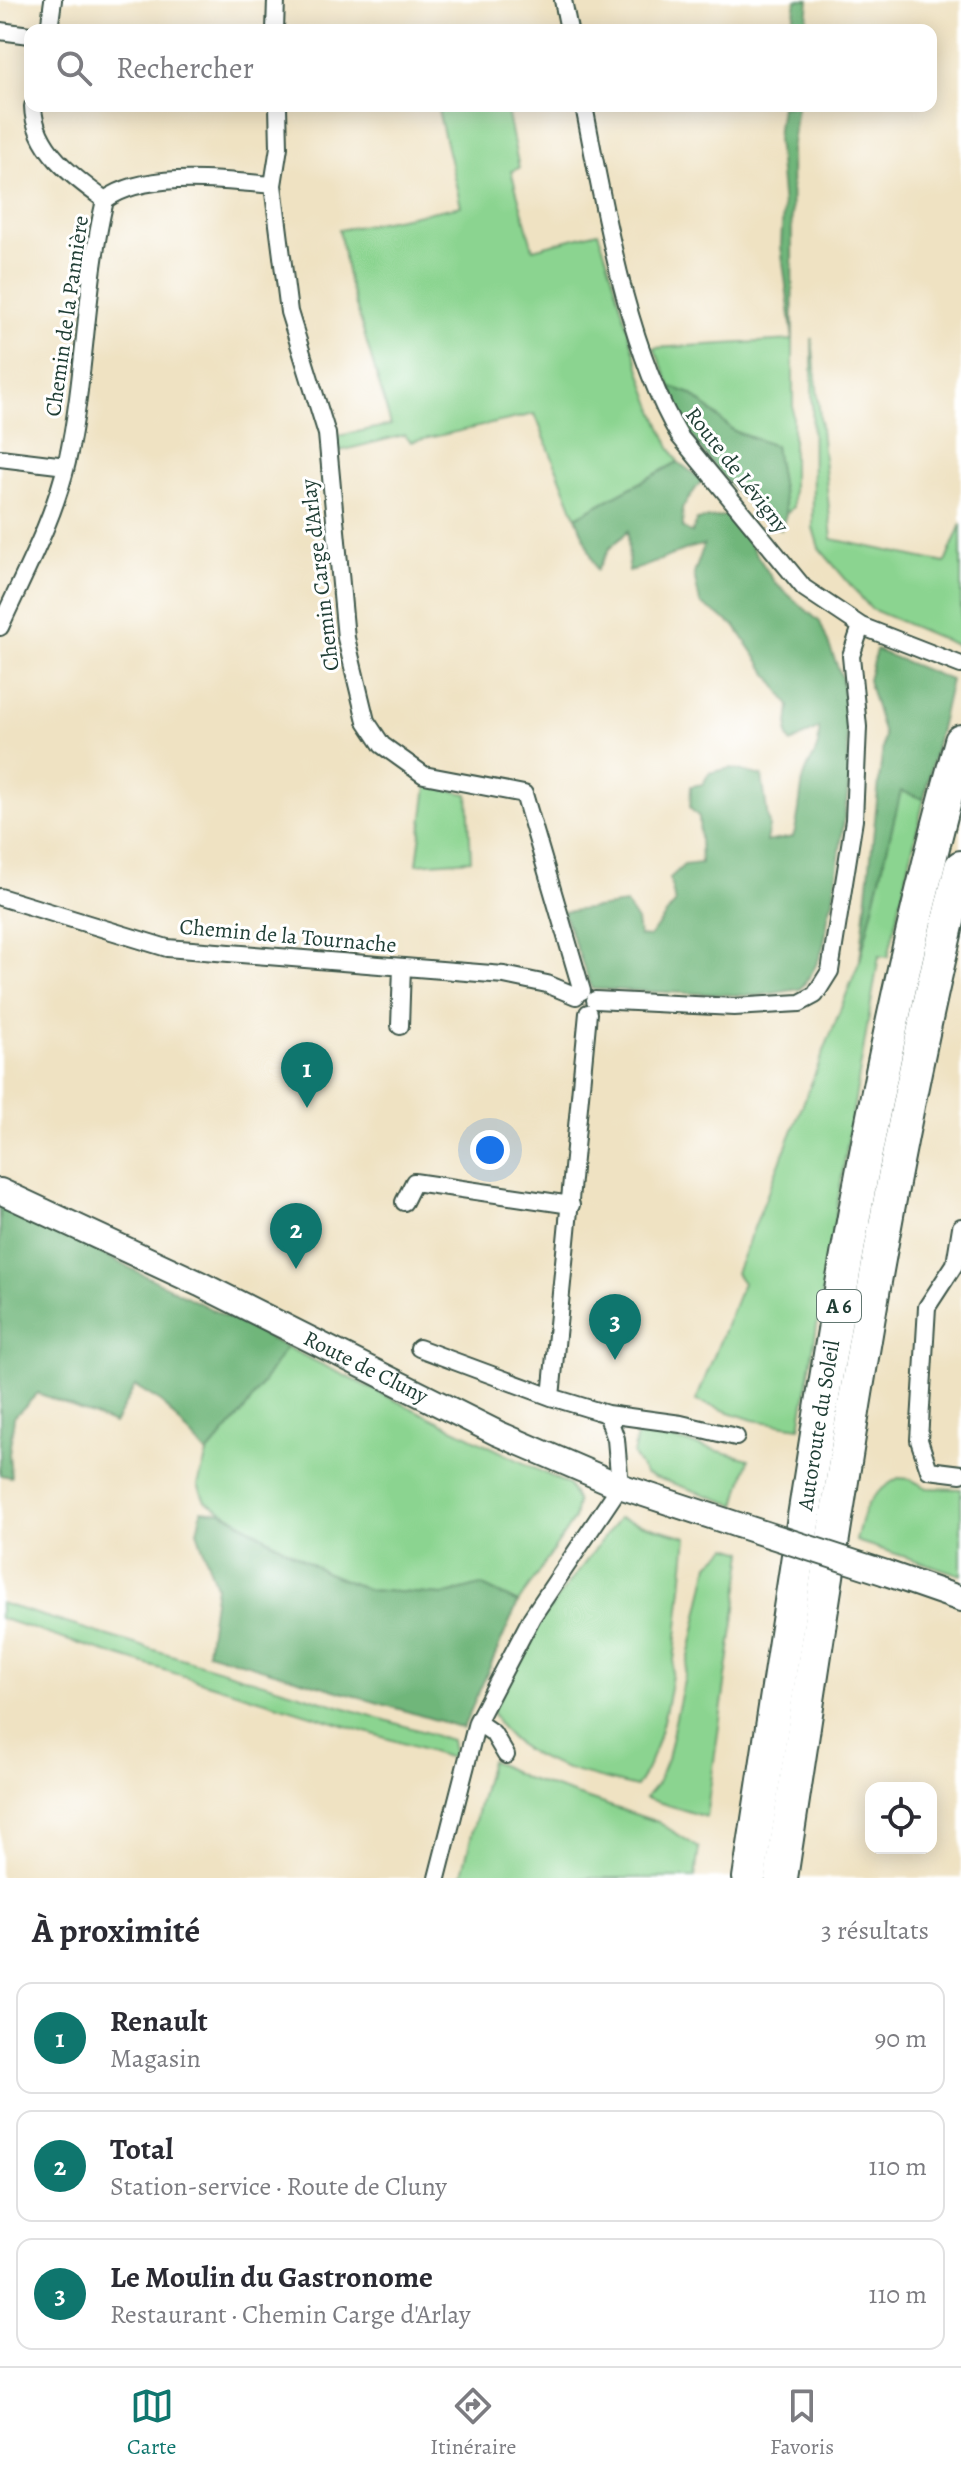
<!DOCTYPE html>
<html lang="fr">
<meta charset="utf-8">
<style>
:root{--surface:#fff;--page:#f2f2f3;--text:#2b2b33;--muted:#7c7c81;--line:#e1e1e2;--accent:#0f766e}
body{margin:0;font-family:Alegreya,serif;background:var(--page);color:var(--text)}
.controls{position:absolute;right:24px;bottom:24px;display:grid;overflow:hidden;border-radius:16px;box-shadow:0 4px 20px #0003}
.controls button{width:72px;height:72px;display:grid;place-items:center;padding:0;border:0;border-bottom:2px solid var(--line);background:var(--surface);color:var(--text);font:40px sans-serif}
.you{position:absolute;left:490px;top:1150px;width:28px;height:28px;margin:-20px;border:6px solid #fff;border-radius:50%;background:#1a73e8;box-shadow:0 0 0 12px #1a73e833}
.badge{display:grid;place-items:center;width:52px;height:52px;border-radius:50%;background:var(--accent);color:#fff;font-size:26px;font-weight:700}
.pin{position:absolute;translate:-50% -66px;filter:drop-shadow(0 2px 4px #0008)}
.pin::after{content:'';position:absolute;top:42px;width:28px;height:24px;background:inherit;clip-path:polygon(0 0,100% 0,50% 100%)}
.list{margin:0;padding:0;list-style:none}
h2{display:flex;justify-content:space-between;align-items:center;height:104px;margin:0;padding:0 32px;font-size:34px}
h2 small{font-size:26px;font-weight:400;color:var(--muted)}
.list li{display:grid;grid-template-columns:52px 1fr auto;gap:24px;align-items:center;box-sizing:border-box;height:112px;margin:0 16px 16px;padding:0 16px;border:2px solid var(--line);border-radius:16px}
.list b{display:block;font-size:30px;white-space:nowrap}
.list p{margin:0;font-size:26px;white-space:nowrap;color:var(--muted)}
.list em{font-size:26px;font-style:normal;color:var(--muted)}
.icon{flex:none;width:44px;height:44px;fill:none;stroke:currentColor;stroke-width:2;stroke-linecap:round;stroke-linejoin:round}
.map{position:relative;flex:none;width:961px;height:1878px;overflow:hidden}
.search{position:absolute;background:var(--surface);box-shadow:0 4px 20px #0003;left:24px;right:24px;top:24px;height:88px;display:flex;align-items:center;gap:20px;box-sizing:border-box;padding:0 28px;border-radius:16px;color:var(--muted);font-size:30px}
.sheet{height:488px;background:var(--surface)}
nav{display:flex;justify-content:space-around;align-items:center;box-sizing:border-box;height:112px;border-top:2px solid var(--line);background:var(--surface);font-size:22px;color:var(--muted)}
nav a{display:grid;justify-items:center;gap:4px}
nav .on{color:var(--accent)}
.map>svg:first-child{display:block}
.green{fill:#8bd490;stroke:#558862;stroke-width:2}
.forest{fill:#70b67a;stroke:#487a57;stroke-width:2}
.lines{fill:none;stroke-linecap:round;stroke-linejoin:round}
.minor-casing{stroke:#3e5649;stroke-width:20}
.secondary-casing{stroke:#3e5649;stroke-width:28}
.motorway-casing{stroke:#3e5649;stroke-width:36}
.minor{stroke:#fff;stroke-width:16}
.secondary{stroke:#fff;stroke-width:24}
.motorway{stroke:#fff;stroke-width:32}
.secondary-bridge-casing{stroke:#3e5649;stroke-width:28;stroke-linecap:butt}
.secondary-bridge{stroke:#fff;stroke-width:24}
.labels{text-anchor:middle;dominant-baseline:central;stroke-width:6;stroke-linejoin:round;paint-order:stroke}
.shield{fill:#fff;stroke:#627771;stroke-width:2}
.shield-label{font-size:20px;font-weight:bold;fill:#1f3d34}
.street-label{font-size:22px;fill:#1f3d34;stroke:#fff}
</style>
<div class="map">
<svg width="961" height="1878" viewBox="0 0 961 1878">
<rect width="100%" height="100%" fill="#fff"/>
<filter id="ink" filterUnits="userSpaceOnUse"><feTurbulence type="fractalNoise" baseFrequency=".0125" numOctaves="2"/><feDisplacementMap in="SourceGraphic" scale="16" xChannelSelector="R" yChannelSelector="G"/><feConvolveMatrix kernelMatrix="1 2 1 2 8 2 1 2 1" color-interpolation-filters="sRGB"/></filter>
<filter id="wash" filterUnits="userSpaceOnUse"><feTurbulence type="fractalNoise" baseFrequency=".006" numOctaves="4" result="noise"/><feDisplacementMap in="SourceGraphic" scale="32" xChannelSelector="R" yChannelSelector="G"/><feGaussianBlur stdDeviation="1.8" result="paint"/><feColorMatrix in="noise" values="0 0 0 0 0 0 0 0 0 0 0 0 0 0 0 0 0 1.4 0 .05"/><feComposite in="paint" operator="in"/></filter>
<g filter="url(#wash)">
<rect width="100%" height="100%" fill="#efe2c2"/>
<!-- green -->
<path class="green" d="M437,106H506L519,168L511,171L533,249L598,232C626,309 638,390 678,462L576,517L535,414L411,442L404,435L340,451L338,436L391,425L349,282L339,230L461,206Z
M812,338L832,539L945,563L961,524V647L871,609L819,548L813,528Z
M793,340V507L786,514L775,446L734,431L691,394L671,387L654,348Z
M427,786L468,794L471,860L417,864Z
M901,790L924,799L888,957L879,956L800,1427L753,1420L696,1401L743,1283L736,1273L860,960Z
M286,1347L569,1485L577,1502L574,1519L518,1603L481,1585L443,1595L368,1590L325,1572L205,1501L198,1485L207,1454L244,1411Z
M638,1430L749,1459L736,1505L645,1474L633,1455Z
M898,1478L910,1479L927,1488L961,1489V1575L856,1541C864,1507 866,1497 898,1478Z
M619,1518L687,1537C679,1605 675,1734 636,1787C587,1774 514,1764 492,1711L542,1619Z
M728,1547L744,1552L706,1817L645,1798L657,1784L667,1759L709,1564Z
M0,1603L451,1740L454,1759L60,1638L0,1618Z
M490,1760L525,1778L658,1822L699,1848L695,1878H461Z"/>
<!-- forest -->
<path class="forest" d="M796,0H809L806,30H792Z
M781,106H797L791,151L793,340L781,246L783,208L777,137Z
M671,387L691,394L734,431L775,446L786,514L781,530C741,503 679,435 671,387Z
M678,462L702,480L682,508L683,528L692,533L697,520L731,515L775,583L820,622L842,678L850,776L833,901C826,914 828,924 825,938C822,956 812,975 800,989L756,996L592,989L563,912L626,904L637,921L639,936L649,937L675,903L670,878L684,865L701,863L699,817L690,808L691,786L703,784L709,773L731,768L762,776L769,826L766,842L793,837C800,816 799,801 803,781C808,758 820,758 819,728L791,743L787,735L790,706L735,626L700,603L694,574L704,545C676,549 657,565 629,571L628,531L610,548L597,570L576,517Z
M876,650L951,680L924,799L901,791L860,960L884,735L868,680Z
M0,1202L286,1347L244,1411L207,1454L161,1402L135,1386L114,1424L38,1393L14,1417L9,1454L11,1477L0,1475Z
M202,1510L221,1512L325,1572L368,1590L443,1595L481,1585L518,1603L463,1728L207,1652L216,1586L197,1531Z"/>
</g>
<g filter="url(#ink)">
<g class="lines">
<defs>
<path id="minor" d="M563,0L569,30
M49,30L53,0
M275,30L276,0
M0,31L30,35
M33,106C34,149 73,177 105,200
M278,106L279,147L273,185L289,312L327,434L346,638L366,721L382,745L424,775L524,794L582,991
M584,106C604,208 627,348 680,437L804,588L861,626L961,665
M0,458L66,466
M0,627C24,574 54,519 67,462C86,376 85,285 105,200C146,170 225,181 273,185
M0,897L167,948L504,975L547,984L576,996
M595,1000L734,1007L800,1003L815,995L830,971L854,820L858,727L851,656L861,626
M400,1026L402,967
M404,1202L414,1182L571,1205
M961,1227L955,1264L927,1307L919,1440L929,1470L961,1474
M419,1348L551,1397
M607,1414L681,1424L736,1437
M477,1722L493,1733L506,1755
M437,1878L477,1722L532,1617L620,1486L616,1439L607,1414L551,1397L588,1013"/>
<g id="secondary">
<path id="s1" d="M0,1191L200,1284L497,1433L620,1486L738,1525"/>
<path d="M886,1573L961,1599"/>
</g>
<g id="motorway">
<path id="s2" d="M749,1878C808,1498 857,1113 961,741"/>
<path d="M781,1878C833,1540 879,1199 961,867"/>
</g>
</defs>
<!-- minor casing -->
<use href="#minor" class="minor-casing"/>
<!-- secondary casing -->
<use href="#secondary" class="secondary-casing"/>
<!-- motorway casing -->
<use href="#motorway" class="motorway-casing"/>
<!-- minor -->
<use href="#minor" class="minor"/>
<!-- secondary -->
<use href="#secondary" class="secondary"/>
<!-- motorway -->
<use href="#motorway" class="motorway"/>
<defs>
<path id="secondary-bridge" d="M738,1525L886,1573"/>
</defs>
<!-- secondary-bridge casing -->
<use href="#secondary-bridge" class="secondary-bridge-casing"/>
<!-- secondary-bridge -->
<use href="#secondary-bridge" class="secondary-bridge"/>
</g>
</g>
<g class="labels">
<!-- shield labels -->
<rect class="shield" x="817" y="1290" width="44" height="32" rx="6"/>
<g class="shield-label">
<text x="839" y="1306">A 6</text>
</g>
<!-- street labels -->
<g class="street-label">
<text transform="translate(67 316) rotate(-82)">Chemin de la Pannière</text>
<text transform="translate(737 470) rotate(52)">Route de Lévigny</text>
<text transform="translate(320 575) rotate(-97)">Chemin Carge d'Arlay</text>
<text transform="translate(288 936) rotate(5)">Chemin de la Tournache</text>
<text stroke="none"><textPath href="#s1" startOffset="406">Route de Cluny</textPath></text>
<text stroke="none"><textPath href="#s2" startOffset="458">Autoroute du Soleil</textPath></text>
</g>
</g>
</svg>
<div class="controls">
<button><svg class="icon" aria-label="locate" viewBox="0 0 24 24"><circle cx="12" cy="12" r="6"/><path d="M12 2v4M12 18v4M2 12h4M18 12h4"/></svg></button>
</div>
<div class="you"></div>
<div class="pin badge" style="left:307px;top:1108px">1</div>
<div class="pin badge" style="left:296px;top:1269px">2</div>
<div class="pin badge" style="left:615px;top:1360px">3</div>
<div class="search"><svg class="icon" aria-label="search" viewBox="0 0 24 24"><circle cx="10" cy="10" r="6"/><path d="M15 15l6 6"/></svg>Rechercher</div>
</div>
<section class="sheet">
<h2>À proximité<small>3 résultats</small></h2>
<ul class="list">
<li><span class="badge">1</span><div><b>Renault</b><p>Magasin</p></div><em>90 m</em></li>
<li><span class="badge">2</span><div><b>Total</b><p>Station-service · Route de Cluny</p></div><em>110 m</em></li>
<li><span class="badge">3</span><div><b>Le Moulin du Gastronome</b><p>Restaurant · Chemin Carge d'Arlay</p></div><em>110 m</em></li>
</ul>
</section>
<nav>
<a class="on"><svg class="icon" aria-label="map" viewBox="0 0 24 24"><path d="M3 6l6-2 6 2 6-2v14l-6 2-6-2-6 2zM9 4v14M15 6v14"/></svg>Carte</a>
<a><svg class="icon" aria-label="directions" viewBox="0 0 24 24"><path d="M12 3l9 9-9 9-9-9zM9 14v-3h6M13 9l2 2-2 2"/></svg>Itinéraire</a>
<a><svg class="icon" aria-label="saved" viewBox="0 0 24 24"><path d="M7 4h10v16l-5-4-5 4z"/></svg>Favoris</a>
</nav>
